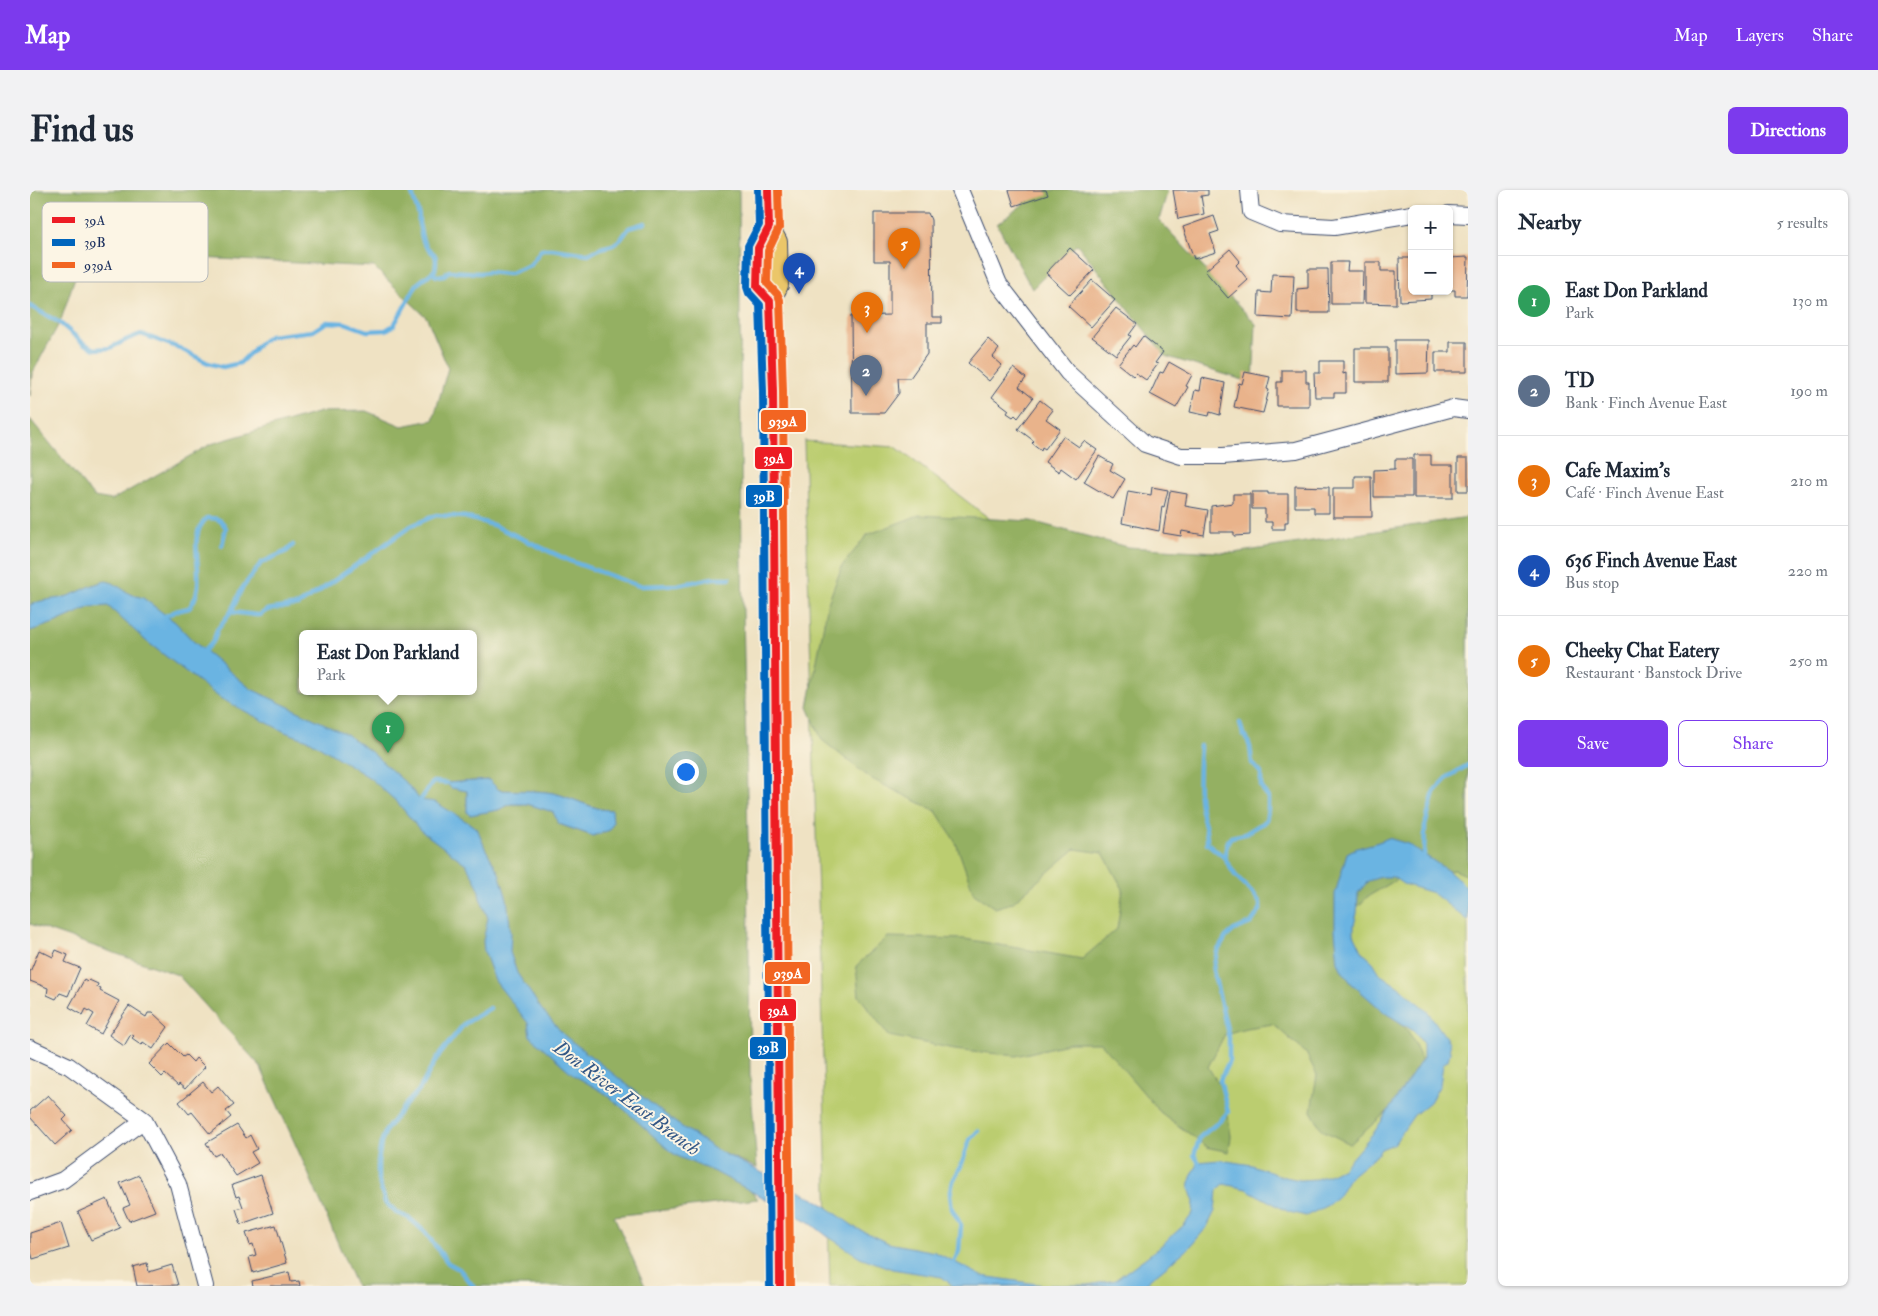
<!DOCTYPE html>
<meta charset="utf-8">
<style>
:root{--surface:#fff;--page:#f2f2f3;--text:#1f2937;--muted:#747a83;--line:#e0e1e3;--accent:#7c3aed}
body{margin:0;font-family:"IM FELL Double Pica",serif;background:var(--page);color:var(--text)}
.controls{position:absolute;right:15px;top:15px;display:grid;overflow:hidden;border-radius:8px;box-shadow:0 1px 4px #0004}
.controls button{width:45px;height:45px;display:grid;place-items:center;padding:0;border:0;border-bottom:1px solid var(--line);background:var(--surface);color:var(--text);font:25px sans-serif}
.you{position:absolute;left:655px;top:581px;width:18px;height:18px;margin:-12px;border:4px solid #fff;border-radius:50%;background:#1a73e8;box-shadow:0 0 0 8px #1a73e833}
.badge{display:grid;place-items:center;width:32px;height:32px;border-radius:50%;background:var(--accent);color:#fff;font-size:16px;font-weight:700}
.pin{position:absolute;translate:-50% -41px;filter:drop-shadow(0 1px 2px #0008)}
.pin::after{content:'';position:absolute;top:26px;width:18px;height:15px;background:inherit;clip-path:polygon(0 0,100% 0,50% 100%)}
.popup{position:absolute;left:269px;top:440px;width:178px;height:65px;box-sizing:border-box;display:grid;place-content:center;border-radius:8px;background:var(--surface);filter:drop-shadow(0 1px 4px #0005);font-size:16px;white-space:nowrap;color:var(--muted)}
.popup b{font-size:19px;color:var(--text)}
.popup::after{content:'';position:absolute;left:50%;top:100%;margin-left:-10px;border:10px solid transparent;border-top-color:var(--surface)}
.list{margin:0;padding:0;list-style:none}
h2{display:flex;justify-content:space-between;align-items:center;height:65px;margin:0;padding:0 20px;font-size:21px}
h2 small{font-size:16px;font-weight:400;color:var(--muted)}
.list li{display:grid;grid-template-columns:32px 1fr auto;gap:15px;align-items:center;box-sizing:border-box;height:90px;padding:0 20px;border-top:1px solid var(--line)}
.list b{display:block;font-size:19px;white-space:nowrap}
.list p{margin:0;font-size:16px;white-space:nowrap;color:var(--muted)}
.list em{font-size:16px;font-style:normal;color:var(--muted)}
.actions{display:flex;gap:10px;padding:15px 20px}
.actions a{flex:1;padding:11px 0;border:1px solid var(--accent);border-radius:8px;text-align:center;font-size:18px;color:var(--accent)}
.actions .main{background:var(--accent);color:#fff}
.map{position:relative;flex:none;width:1438px;height:1096px;overflow:hidden;border-radius:8px}
header{display:flex;align-items:center;gap:30px;box-sizing:border-box;height:70px;padding:0 25px;background:var(--accent);color:#fff}
header strong{font-size:24px}
nav{display:flex;gap:28px;margin-inline-start:auto;font-size:18px}
.intro{display:flex;align-items:center;justify-content:space-between;box-sizing:border-box;height:120px;padding:0 30px}
h1{margin:0;font-size:35px}
.button{padding:12px 22px;border-radius:8px;background:var(--accent);color:#fff;font-size:18px;font-weight:700}
main{display:flex;gap:30px;padding:0 30px}
aside{flex:1;background:var(--surface);border-radius:8px;box-shadow:0 1px 4px #0004}
.map>svg:first-child{display:block}
.green{fill:#bbcd70;stroke:#6b7e67}
.forest{fill:#94b062;stroke:#587060;fill-rule:evenodd}
.water{fill:#6ab4e2;stroke:#4272a0}
.lines{fill:none;stroke-linecap:round;stroke-linejoin:round}
.stream{stroke:#6ab4e2;stroke-width:4.5}
.building{fill:#e9b38b}
.minor-casing{stroke:#3b4a6d;stroke-width:18}
.major-casing{stroke:#3b4a6d;stroke-width:22}
.minor{stroke:#fff;stroke-width:16}
.major{stroke:#ebc669;stroke-width:20}
.bus-1-casing{stroke:#fcf5e5;stroke-width:11}
.bus-2-casing{stroke:#fcf5e5;stroke-width:11}
.bus-3-casing{stroke:#fcf5e5;stroke-width:11}
.bus-1{stroke:#ed1c24;stroke-width:8}
.bus-2{stroke:#0065bd;stroke-width:8}
.bus-3{stroke:#f26522;stroke-width:8}
.labels{text-anchor:middle;dominant-baseline:central;stroke-width:4;stroke-linejoin:round;paint-order:stroke}
.water-label{font-size:20px;font-style:italic;fill:#335786;stroke:#fcf5e5}
.key{fill:#fcf5e5;stroke:#b8babc;stroke-width:1}
.key-label{font-size:14px;fill:#1b2f5e}
.line-badge{stroke:#fcf5e5;stroke-width:2}
.badge-label{font-size:14px;text-anchor:middle;font-weight:bold;fill:#fff}
</style>
<header>
<strong>Map</strong>
<nav><a>Map</a><a>Layers</a><a>Share</a></nav>
</header>
<div class="intro"><h1>Find us</h1><a class="button">Directions</a></div>
<main>
<div class="map">
<svg width="1438" height="1096" viewBox="0 0 1438 1096">
<rect width="100%" height="100%" fill="#fcf5e5"/>
<filter id="ink" filterUnits="userSpaceOnUse"><feTurbulence type="fractalNoise" baseFrequency=".02" numOctaves="2"/><feDisplacementMap in="SourceGraphic" scale="10" xChannelSelector="R" yChannelSelector="G"/><feConvolveMatrix kernelMatrix="1 2 1 2 8 2 1 2 1" color-interpolation-filters="sRGB"/></filter>
<filter id="wash" filterUnits="userSpaceOnUse"><feTurbulence type="fractalNoise" baseFrequency=".0096" numOctaves="4" result="noise"/><feDisplacementMap in="SourceGraphic" scale="20" xChannelSelector="R" yChannelSelector="G"/><feGaussianBlur stdDeviation="1.12" result="paint"/><feColorMatrix in="noise" values="0 0 0 0 0 0 0 0 0 0 0 0 0 0 0 0 0 1.4 0 .05"/><feComposite in="paint" operator="in"/></filter>
<g filter="url(#wash)">
<rect width="100%" height="100%" fill="#efe2c3"/>
<!-- green -->
<path class="green" d="M774,251L866,257L1007,365L1216,388L1438,354V1096H800Z"/>
<!-- forest -->
<path class="forest" d="M0,0H709L712,375L718,650L720,887L727,978L686,960L728,1009L584,1026L615,1096H326L276,978L230,876L148,785L0,734V229L64,307L82,310L181,254L290,222L336,221L372,236L403,230L418,178L397,128L344,77L111,65L47,81L31,130L2,184L0,206ZM273,444H443V502H273ZM459,590L469,600C486,601 506,600 523,603C542,607 565,621 582,620L563,646L529,634L524,622L497,614H481L468,620L437,622V601L416,593Z
M1012,0H1138L1129,30L1226,134L1223,193L1135,166L1047,54L1002,99L967,34Z
M889,325L1001,331L1097,357L1204,363L1438,327V686L1425,680L1371,687L1337,707L1323,722L1318,757L1382,847L1395,879L1381,901L1320,954L1292,940L1281,921L1287,885L1276,863L1243,834L1216,838L1195,844L1178,877L1195,904L1201,946L1199,962L1177,957L1130,922L1071,853H1041L986,866L925,859L859,846L829,806L826,776L858,747L935,749L1052,769L1087,739L1093,699L1073,663L1045,659L982,713L965,718L944,704L926,653L906,621L840,588L792,550L778,517L798,413L812,376L837,345Z"/>
<!-- water -->
<path class="water" d="M76,391L83,393L100,404L113,408L145,432L163,451L221,499L314,543L340,561L378,595L390,610L405,612L447,638L455,658L469,683L477,709L481,744L480,762L487,783L512,820L535,846L646,933L685,959L790,1012L826,1038L858,1053L905,1062L952,1086L1014,1095H1058L1085,1090L1126,1060L1154,1035L1163,1023L1164,1012L1159,998L1161,987L1169,972L1190,970L1222,975L1250,986L1270,990L1286,989L1299,985L1313,978L1345,941L1393,868V854L1385,842L1354,822L1322,794L1312,781L1308,772L1305,740V704L1317,663C1330,655 1345,655 1358,648L1378,654L1417,680L1438,698V731L1403,703L1373,694L1363,687H1351L1338,691L1328,703L1327,723L1324,735V744L1333,763L1343,772L1351,785L1376,802L1398,822L1419,852L1420,863L1418,870L1413,874L1410,895L1400,912L1384,925L1364,954L1351,959L1348,964L1319,988L1309,1005L1298,1015L1276,1026L1259,1022L1216,999L1194,994L1187,1000L1185,1021L1177,1037L1160,1057L1112,1096H923L912,1087L862,1079L830,1067L797,1046L779,1032L687,983L651,968L641,962L595,920L573,902L545,886L500,846L498,833L465,791L454,761L453,751L458,728L450,708L448,696L436,674L390,640L368,613L340,588L281,551L255,542L190,508L116,451L78,416L60,417L24,433L0,441V415C12,409 23,410 35,407C49,403 61,394 76,391Z
M459,590L469,600C486,601 506,600 523,603C542,607 565,621 582,620L583,633L580,640L563,646L529,634L523,622L497,614H481L468,620L440,625L437,622V601L421,598L416,593Z"/>
<g class="lines">
<!-- stream -->
<path class="stream" d="M402,83L407,86L414,85L419,81L450,83L459,82L478,84L500,75L512,59H522L559,64L571,58L583,55L591,49L599,38L615,33
M0,116L30,133L53,153L65,159L80,158L98,149L111,144L149,158L178,173L193,177L210,173L231,152L240,146L283,141L297,132L315,133L337,141L356,140L364,135L387,94L405,80C409,58 400,66 394,53C391,48 391,40 389,34C388,31 390,26 388,23C386,15 383,8 381,0
M201,422L226,425H230L237,420L268,415L288,402L381,336L406,325L435,327L463,335L540,371L609,396L647,395L683,388H700
M131,428L146,421L159,418C182,391 152,349 177,328C187,328 191,329 196,338L192,355
M171,464L184,450L187,440L201,422L211,400L231,373L257,361L263,355
M1170,556C1169,576 1167,595 1170,615C1172,628 1178,640 1177,653L1194,667L1205,685L1224,704L1230,713V720L1221,733L1204,740L1196,747L1187,762L1183,780L1199,848V871L1190,890L1198,922L1191,930L1170,947L1164,965L1171,976
M387,615L403,592L416,593
M1194,667L1198,651L1201,647L1215,644L1236,631L1238,619V608L1231,596V583L1222,573L1220,557L1216,546L1213,544L1210,533
M1390,668L1394,665L1395,636L1404,602L1418,587L1438,575
M922,1076L929,1061L931,1035L922,1019L920,1005L923,991L931,976L940,950L948,941
M443,1096L429,1079L418,1073L395,1042L379,1028L367,1023L355,1012L348,988V972L351,953L356,940L376,914L389,900L407,868L434,834L460,818"/>
</g>
<g id="blocks">
<!-- building -->
<path class="building" d="M979,0H1016L1018,5L984,16Z
M1143,0H1178V5L1171,6L1174,24L1148,29Z
M844,23H898L901,30L902,127H912V133H897V164L880,188H868L869,203L854,223H822L821,126L860,125V71H844Z
M1184,26L1189,41L1180,44L1186,62L1164,69L1153,37Z
M1040,58L1064,80L1040,105L1016,83Z
M1200,59L1210,71L1206,75L1218,90L1198,108L1175,81Z
M1438,67L1437,106H1425V100H1419V68Z
M1369,68H1382V101H1401V109L1370,111Z
M1301,72H1318L1317,81H1333L1332,114H1301Z
M1335,72H1351V81H1366V114L1335,113Z
M1278,79H1298L1299,123H1267V99L1278,98Z
M1242,84L1264,85L1262,129L1228,127L1229,102L1241,103Z
M1062,90L1085,110L1061,137L1038,116Z
M1086,118L1107,134L1099,145L1101,146L1086,165L1062,147Z
M1113,146L1133,162L1125,173L1128,174L1116,190L1106,183L1103,186L1088,174L1103,155L1105,157Z
M958,149L969,159L963,167L972,175L959,191L938,173Z
M1365,150H1399L1398,183L1365,184Z
M1420,152H1437V182H1405V162H1420Z
M1325,158H1358V192H1325Z
M1290,171H1313V184L1316,183V203H1304V207H1285L1284,183H1290Z
M1139,172L1162,185L1156,196L1158,197L1146,218L1120,204L1130,182L1133,183Z
M983,178L996,188L989,197L1003,208L988,228L985,225L983,227L977,223L979,220L962,207Z
M1252,180H1276V192H1279V216H1247V192H1252Z
M1215,182L1240,187L1237,199L1239,200L1233,223L1204,217L1209,193L1212,194Z
M1172,188L1195,193L1190,225L1180,222L1179,226L1160,222L1165,200L1170,201Z
M1010,210L1023,220L1016,229L1030,239L1015,259L1012,257L1011,260L1002,253L1004,251L988,239Z
M1033,246L1049,257L1054,251L1067,260L1046,289L1031,278L1029,282L1015,272Z
M1384,265H1401V275H1423V308H1384Z
M1069,266L1083,274L1080,280L1095,289L1083,309L1054,292Z
M1428,268H1438V301H1428Z
M1365,269H1382V307H1344V280L1365,279Z
M1325,286H1341L1342,327H1303V298H1325Z
M1265,296L1299,297V323H1284V317H1265Z
M1122,297L1138,300L1134,317L1132,316L1129,341L1092,333L1098,301L1121,305Z
M1140,301L1157,304L1155,316L1178,320L1174,345L1152,341L1151,346L1133,343Z
M1222,302H1238V304H1258V332H1255V339H1242V332H1235V319H1222Z
M1203,304H1220V345L1204,346V342H1181V316L1203,313Z
M9,760L23,767L26,760L38,765L35,772L50,778L38,806L30,803L26,809L17,805L18,798L0,791V782Z
M54,790L57,792L59,790L68,794L67,797L71,799L70,801L89,811L71,844L57,836L64,824L56,819L53,825L39,817Z
M99,816L116,827L118,823H123L138,837L123,859L113,852L112,855L102,848L104,846L101,844L94,856L79,845Z
M139,853L153,867L156,865L163,872L166,868L175,877L155,899L149,894L148,896L135,884L132,887L119,874Z
M173,892L181,902L188,896L204,915L196,921L201,927L180,944L162,922L159,924L149,912Z
M18,905L37,926L33,930L42,940L25,955L0,927V921Z
M207,935L216,948L220,945L227,959L221,962L228,973L206,986L190,963L184,966L176,953Z
M109,985L125,1021L99,1031L93,1018L100,1015L90,993Z
M231,985L243,1023L211,1034L206,1019L213,1017L209,1006L206,1007L202,995Z
M77,1009L90,1038L61,1050L48,1022Z
M31,1033L39,1058L3,1069L0,1058V1043Z
M246,1035L257,1073L223,1083L219,1067L226,1065L223,1054L220,1055L216,1043Z
M117,1073L119,1082L142,1075L148,1095L107,1096L103,1077Z
M259,1082L261,1092L269,1091L270,1096H223L222,1091Z"/>
</g>
</g>
<g filter="url(#ink)">
<use href="#blocks" fill-opacity="0" stroke="#3b4a6d" stroke-width="1"/>
<g class="lines">
<defs>
<path id="minor" d="M930,0L969,94L1038,183L1115,254L1151,266H1193L1266,260L1423,218L1438,220
M1219,0L1221,22L1250,34L1304,37L1382,24
M1419,24L1438,25
M0,858L39,876L114,930L148,994L175,1096
M0,1002L33,990L114,930"/>
<path id="major" d="M738,0L739,37L728,58L727,97L740,111
M739,37L747,52L748,95L740,111L743,201L745,577L750,1096"/>
</defs>
<!-- minor casing -->
<use href="#minor" class="minor-casing"/>
<!-- major casing -->
<use href="#major" class="major-casing"/>
<!-- minor -->
<use href="#minor" class="minor"/>
<!-- major -->
<use href="#major" class="major"/>
<defs>
<path id="bus-1" d="M738,0L739,37L728,58L727,97L740,111L743,201L750,1096"/>
<path id="bus-2" d="M728,0L729,35L718,56L717,97L719,103L730,115L733,201L740,1096"/>
<path id="bus-3" d="M748,0L749,38L738,61L737,93L748,105L750,110L753,201L760,1096"/>
</defs>
<!-- bus-1 casing -->
<use href="#bus-1" class="bus-1-casing"/>
<!-- bus-2 casing -->
<use href="#bus-2" class="bus-2-casing"/>
<!-- bus-3 casing -->
<use href="#bus-3" class="bus-3-casing"/>
<!-- bus-1 -->
<use href="#bus-1" class="bus-1"/>
<!-- bus-2 -->
<use href="#bus-2" class="bus-2"/>
<!-- bus-3 -->
<use href="#bus-3" class="bus-3"/>
</g>
</g>
<g class="labels">
<!-- water labels -->
<g class="water-label">
<text transform="translate(597 908) rotate(37)">Don River East Branch</text>
</g>
</g>
<!-- legend -->
<rect x="12" y="12" width="166" height="80" rx="8" class="key"/>
<rect x="22" y="27" width="23" height="6" fill="#ed1c24"/>
<rect x="22" y="49" width="23" height="7" fill="#0065bd"/>
<rect x="22" y="72" width="23" height="6" fill="#f26522"/>
<g class="key-label">
<text x="54" y="35">39A</text>
<text x="54" y="57">39B</text>
<text x="54" y="80">939A</text>
</g>
<g class="line-badge">
<rect x="730" y="219" width="47" height="24" rx="5" fill="#f26522"/>
<rect x="724" y="256" width="39" height="24" rx="5" fill="#ed1c24"/>
<rect x="715" y="294" width="38" height="24" rx="5" fill="#0065bd"/>
<rect x="734" y="771" width="47" height="24" rx="5" fill="#f26522"/>
<rect x="729" y="808" width="38" height="24" rx="5" fill="#ed1c24"/>
<rect x="719" y="846" width="38" height="24" rx="5" fill="#0065bd"/>
</g>
<g class="badge-label">
<text x="753" y="236">939A</text>
<text x="744" y="273">39A</text>
<text x="734" y="311">39B</text>
<text x="758" y="788">939A</text>
<text x="748" y="825">39A</text>
<text x="738" y="862">39B</text>
</g>
</svg>
<div class="controls">
<button>+</button>
<button>−</button>
</div>
<div class="you"></div>
<div class="pin badge" style="left:358px;top:563px;background:#2e9e5b">1</div>
<div class="popup"><b>East Don Parkland</b>Park</div>
<div class="pin badge" style="left:836px;top:206px;background:#5c6f8a">2</div>
<div class="pin badge" style="left:837px;top:143px;background:#e8710a">3</div>
<div class="pin badge" style="left:769px;top:104px;background:#1a4fb4">4</div>
<div class="pin badge" style="left:874px;top:79px;background:#e8710a">5</div>
</div>
<aside>
<h2>Nearby<small>5 results</small></h2>
<ul class="list">
<li><span class="badge" style="background:#2e9e5b">1</span><div><b>East Don Parkland</b><p>Park</p></div><em>130 m</em></li>
<li><span class="badge" style="background:#5c6f8a">2</span><div><b>TD</b><p>Bank · Finch Avenue East</p></div><em>190 m</em></li>
<li><span class="badge" style="background:#e8710a">3</span><div><b>Cafe Maxim's</b><p>Café · Finch Avenue East</p></div><em>210 m</em></li>
<li><span class="badge" style="background:#1a4fb4">4</span><div><b>636 Finch Avenue East</b><p>Bus stop</p></div><em>220 m</em></li>
<li><span class="badge" style="background:#e8710a">5</span><div><b>Cheeky Chat Eatery</b><p>Restaurant · Banstock Drive</p></div><em>250 m</em></li>
</ul>
<div class="actions"><a class="main">Save</a><a>Share</a></div>
</aside>
</main>
